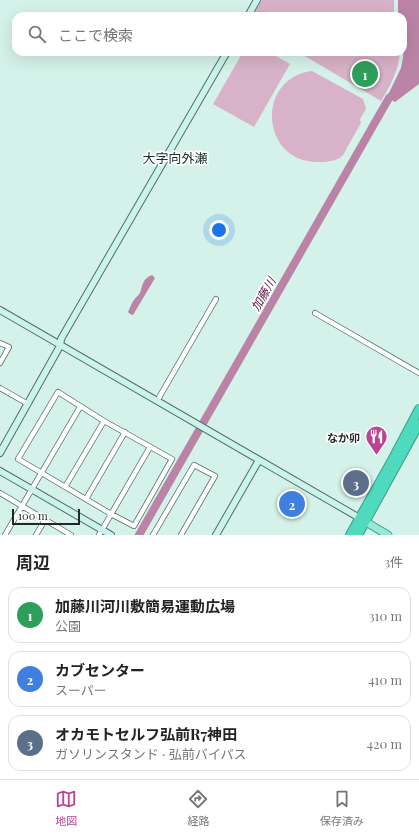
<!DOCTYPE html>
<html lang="ja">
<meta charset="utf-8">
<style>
:root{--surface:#fff;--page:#f6f6f6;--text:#222;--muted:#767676;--line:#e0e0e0;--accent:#bb4295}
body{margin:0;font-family:"Playfair Display","Noto Sans JP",serif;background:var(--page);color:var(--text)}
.scale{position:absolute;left:12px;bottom:10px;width:68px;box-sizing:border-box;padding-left:4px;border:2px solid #1f2a27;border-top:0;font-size:11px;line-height:14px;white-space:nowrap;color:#1f2a27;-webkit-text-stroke:3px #fff;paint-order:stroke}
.you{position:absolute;left:219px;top:230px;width:14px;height:14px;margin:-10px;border:3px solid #fff;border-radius:50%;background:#1a73e8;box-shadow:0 0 0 6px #1a73e833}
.badge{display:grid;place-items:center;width:26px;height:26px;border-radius:50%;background:var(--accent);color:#fff;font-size:13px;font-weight:700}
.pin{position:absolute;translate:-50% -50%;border:2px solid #fff;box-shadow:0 1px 4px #0006}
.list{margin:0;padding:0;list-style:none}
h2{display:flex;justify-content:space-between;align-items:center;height:52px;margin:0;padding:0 16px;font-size:17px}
h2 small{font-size:13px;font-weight:400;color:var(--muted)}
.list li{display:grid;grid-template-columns:26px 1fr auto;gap:12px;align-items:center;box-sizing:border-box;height:56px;margin:0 8px 8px;padding:0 8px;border:1px solid var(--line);border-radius:12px}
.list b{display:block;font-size:15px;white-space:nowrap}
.list p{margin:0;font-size:13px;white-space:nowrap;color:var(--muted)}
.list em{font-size:13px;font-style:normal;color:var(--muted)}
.icon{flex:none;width:22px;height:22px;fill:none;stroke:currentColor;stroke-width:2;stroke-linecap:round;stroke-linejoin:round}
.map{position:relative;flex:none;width:419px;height:535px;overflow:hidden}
.search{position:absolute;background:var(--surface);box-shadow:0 4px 16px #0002;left:12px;right:12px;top:12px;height:44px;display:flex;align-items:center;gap:10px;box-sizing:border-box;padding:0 14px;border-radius:12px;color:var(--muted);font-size:15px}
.sheet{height:244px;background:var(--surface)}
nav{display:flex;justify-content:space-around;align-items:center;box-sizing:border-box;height:56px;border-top:1px solid var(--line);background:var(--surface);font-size:11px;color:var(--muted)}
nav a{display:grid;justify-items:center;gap:2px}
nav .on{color:var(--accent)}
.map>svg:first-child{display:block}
.green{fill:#d8b2c8}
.water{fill:#bb84a6}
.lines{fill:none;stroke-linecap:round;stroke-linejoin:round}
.river{stroke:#bb84a6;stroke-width:8}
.street-casing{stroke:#526d65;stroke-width:6}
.secondary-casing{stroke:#526d65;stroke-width:8}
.primary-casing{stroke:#3f9c88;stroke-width:9}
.highway-casing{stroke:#3f9c88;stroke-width:10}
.street{stroke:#fff;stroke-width:4.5}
.secondary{stroke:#caf4eb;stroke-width:6}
.primary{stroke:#96e9d7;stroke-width:7}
.highway{stroke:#50dabd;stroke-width:8}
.labels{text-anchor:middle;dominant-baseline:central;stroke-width:3.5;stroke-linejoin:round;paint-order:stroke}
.poi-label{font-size:11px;font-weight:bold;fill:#1f2a27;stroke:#fff;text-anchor:end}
.water-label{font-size:12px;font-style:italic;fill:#62204d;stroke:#fff}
.quarter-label{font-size:13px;fill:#162f29;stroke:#fff}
</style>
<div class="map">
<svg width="419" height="535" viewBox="0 0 419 535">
<rect width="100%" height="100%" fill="#d4f2e9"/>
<!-- green -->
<path class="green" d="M262,0H394V16H253Z
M243,52H269L290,64L254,127L213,104Z
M298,52H400C399,70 390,86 381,101Z
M312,71L363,99L366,109L360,119L361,123C357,130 353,137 349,144C347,147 345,152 343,155C338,161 327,162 320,162C260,164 255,78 312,71Z"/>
<!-- water -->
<path class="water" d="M398,0H419V84L395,102L387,97L401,68L403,58L404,46L403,39V16H398Z
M152,275L155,278L133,315L130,314L128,312C130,308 131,304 134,300C136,297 138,296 140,293C143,285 142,279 152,275Z"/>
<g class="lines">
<!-- river -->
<path class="river" d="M139,535L389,98L397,92"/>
<defs>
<path id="street" d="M315,313L419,373
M0,343L9,347L0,363
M0,388L28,404
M58,392L104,421L172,459L134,526L111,514L18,459Z
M157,401L216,299
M65,487L104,421
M0,493L71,535
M86,499L125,432
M5,535L80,407
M36,535L45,520
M99,535L150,447
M153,535L194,465L215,476L181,535"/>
<path id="secondary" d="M248,16L257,0
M0,310L363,520
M0,453L60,346L61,339L227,52
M0,471L111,535
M216,535L259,460"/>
<path id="primary" d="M366,522L388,535"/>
<path id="highway" d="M350,535L391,462L419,409
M358,535L419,424"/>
</defs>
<!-- street casing -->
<use href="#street" class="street-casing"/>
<!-- secondary casing -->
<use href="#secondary" class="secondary-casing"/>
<!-- primary casing -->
<use href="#primary" class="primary-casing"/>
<!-- highway casing -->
<use href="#highway" class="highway-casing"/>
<!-- street -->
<use href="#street" class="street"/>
<!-- secondary -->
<use href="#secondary" class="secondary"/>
<!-- primary -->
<use href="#primary" class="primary"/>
<!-- highway -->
<use href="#highway" class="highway"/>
</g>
<!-- icons -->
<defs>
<symbol id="restaurant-pin" viewBox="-11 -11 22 30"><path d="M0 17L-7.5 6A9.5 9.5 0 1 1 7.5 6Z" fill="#bb4295" stroke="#fff"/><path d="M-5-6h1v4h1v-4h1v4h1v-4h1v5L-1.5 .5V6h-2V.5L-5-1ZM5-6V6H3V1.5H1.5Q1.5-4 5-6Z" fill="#fff"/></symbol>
</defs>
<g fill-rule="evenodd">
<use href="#restaurant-pin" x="364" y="424" width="25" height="34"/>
</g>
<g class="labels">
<!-- poi labels -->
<g class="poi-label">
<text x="360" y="437">なか卯</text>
</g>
<!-- water labels -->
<g class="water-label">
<text transform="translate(263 294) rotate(-60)">加藤川</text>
</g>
<!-- quarter labels -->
<g class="quarter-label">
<text x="175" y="157">大字向外瀬</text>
</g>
</g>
</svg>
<div class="scale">100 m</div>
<div class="you"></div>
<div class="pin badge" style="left:365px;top:74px;background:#2e9e5b">1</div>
<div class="pin badge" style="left:292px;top:504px;background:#3f7fe0">2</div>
<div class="pin badge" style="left:356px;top:483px;background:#5c6f8a">3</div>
<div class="search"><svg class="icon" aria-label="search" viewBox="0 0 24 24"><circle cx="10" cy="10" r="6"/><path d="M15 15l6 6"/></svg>ここで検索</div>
</div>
<section class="sheet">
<h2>周辺<small>3件</small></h2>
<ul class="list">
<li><span class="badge" style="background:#2e9e5b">1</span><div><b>加藤川河川敷簡易運動広場</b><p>公園</p></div><em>310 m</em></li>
<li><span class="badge" style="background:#3f7fe0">2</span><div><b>カブセンター</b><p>スーパー</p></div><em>410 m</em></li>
<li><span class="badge" style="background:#5c6f8a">3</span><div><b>オカモトセルフ弘前R7神田</b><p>ガソリンスタンド · 弘前バイパス</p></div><em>420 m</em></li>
</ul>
</section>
<nav>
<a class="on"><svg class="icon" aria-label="map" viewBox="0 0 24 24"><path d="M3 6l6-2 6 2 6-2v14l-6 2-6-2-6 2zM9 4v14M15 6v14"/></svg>地図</a>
<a><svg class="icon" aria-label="directions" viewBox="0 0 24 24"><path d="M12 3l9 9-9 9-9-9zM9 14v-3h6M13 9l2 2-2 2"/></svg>経路</a>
<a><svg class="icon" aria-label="saved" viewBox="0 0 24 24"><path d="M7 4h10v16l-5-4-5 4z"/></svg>保存済み</a>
</nav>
